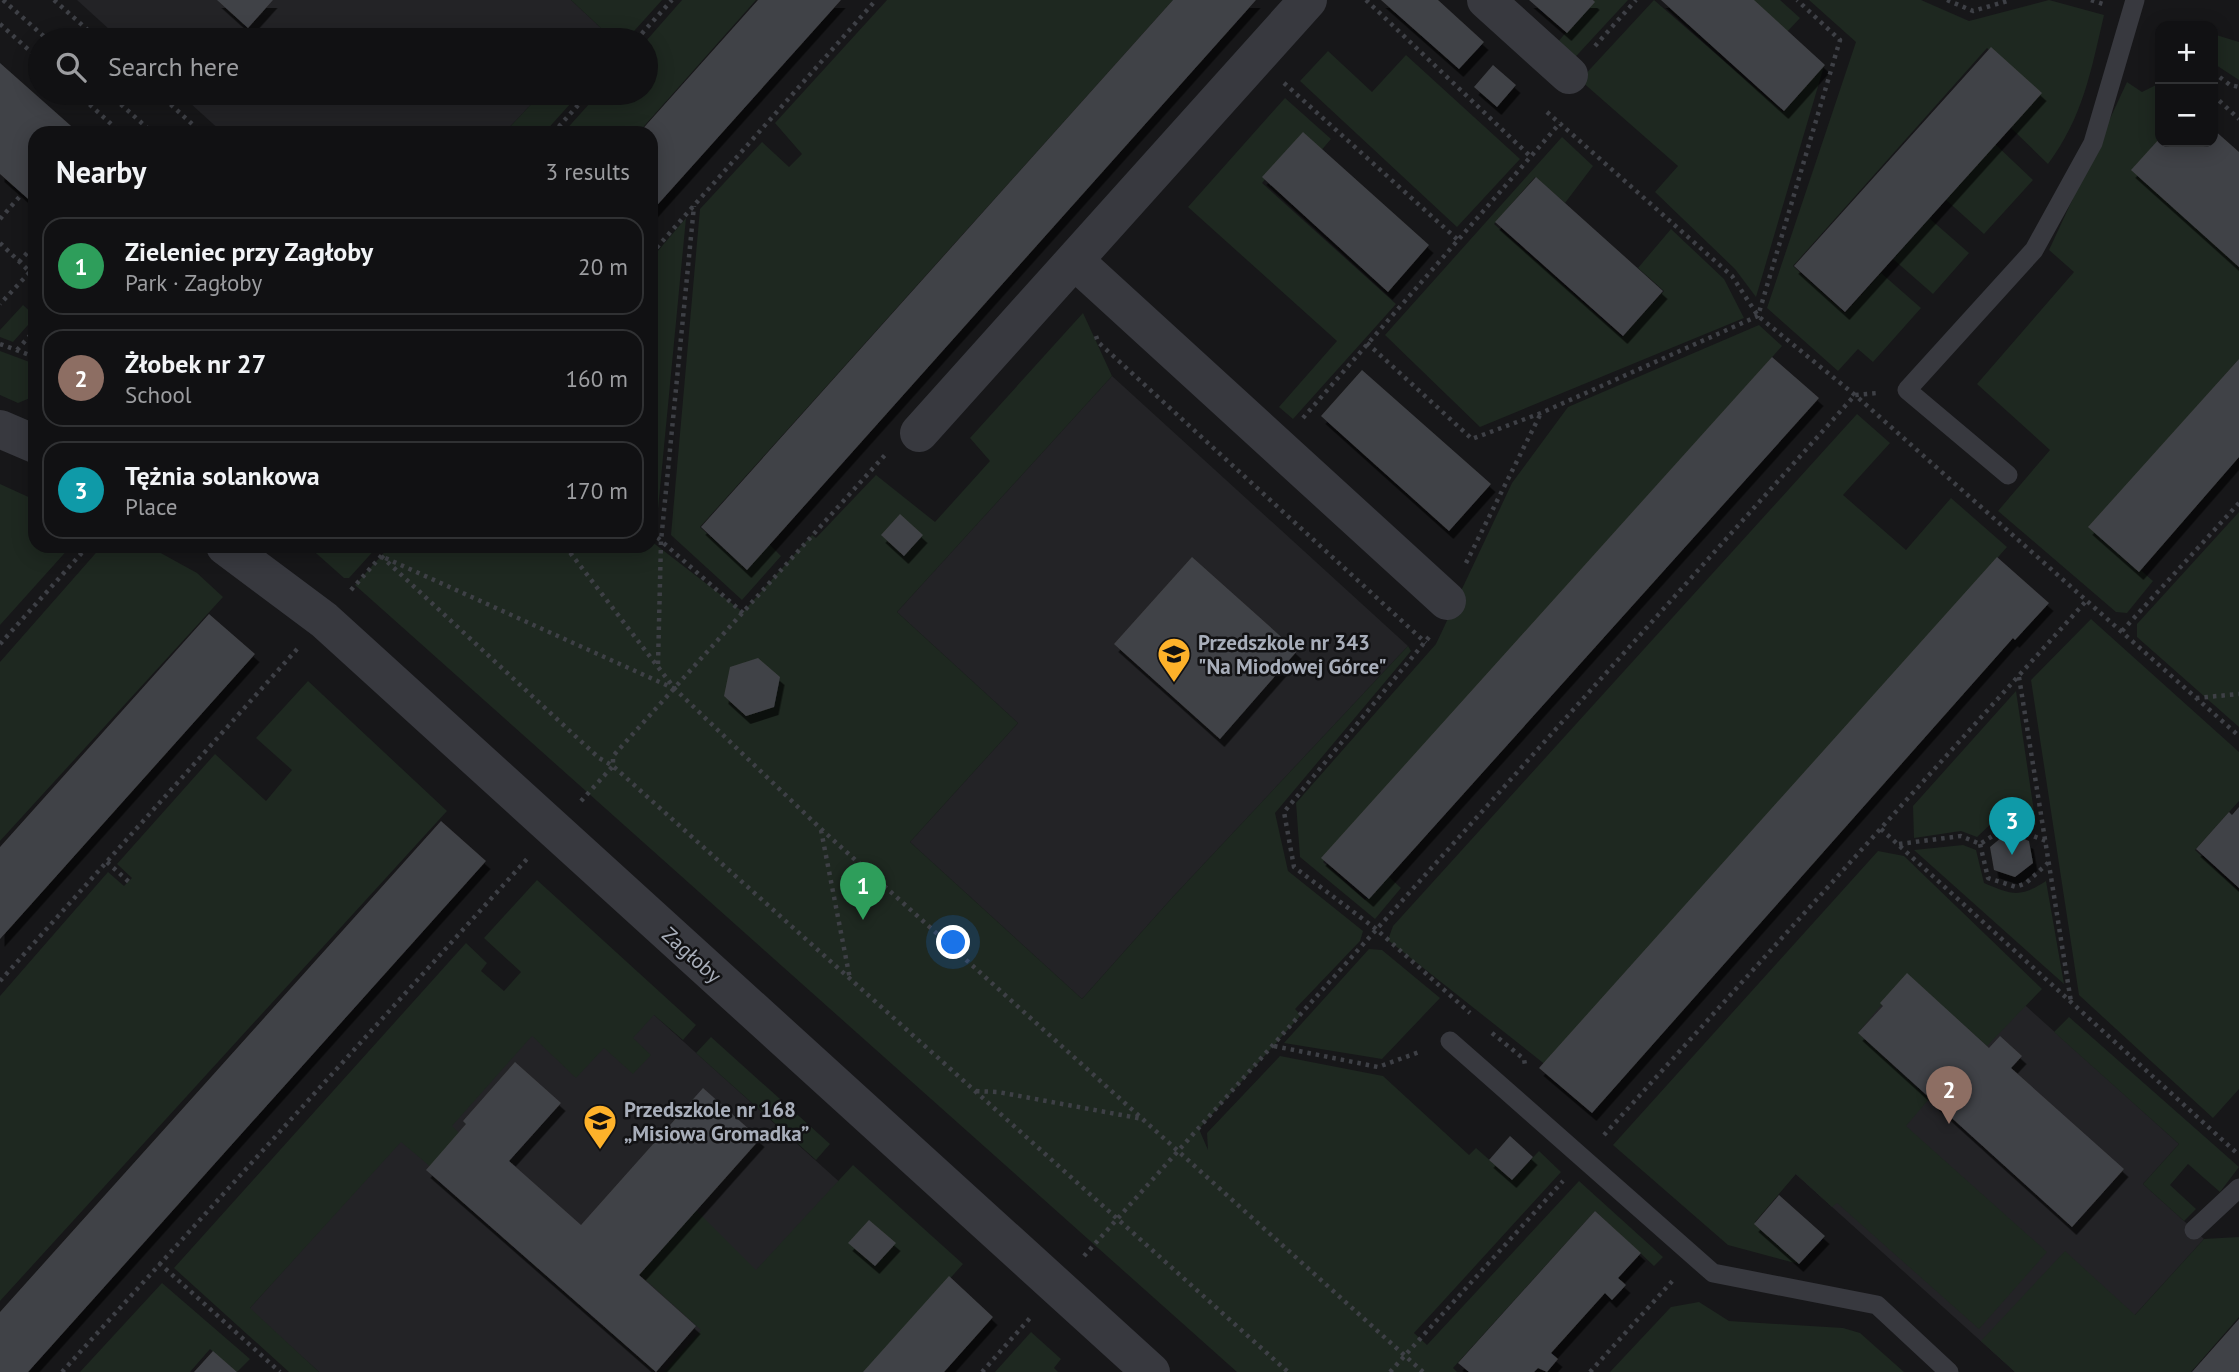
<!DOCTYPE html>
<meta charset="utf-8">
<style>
:root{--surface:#111113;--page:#1a1a1c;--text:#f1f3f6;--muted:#9c9da0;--line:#303133;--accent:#feb22a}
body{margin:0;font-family:"PT Sans",sans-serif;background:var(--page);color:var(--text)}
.controls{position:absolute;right:21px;top:21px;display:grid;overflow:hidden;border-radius:14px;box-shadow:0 4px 18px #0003}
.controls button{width:63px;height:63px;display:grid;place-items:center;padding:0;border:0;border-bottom:2px solid var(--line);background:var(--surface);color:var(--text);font:35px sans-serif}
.you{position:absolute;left:954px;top:943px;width:24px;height:24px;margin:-18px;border:5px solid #fff;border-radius:50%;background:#1a73e8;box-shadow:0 0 0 10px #1a73e833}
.badge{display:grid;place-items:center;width:46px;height:46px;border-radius:50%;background:var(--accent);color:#fff;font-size:23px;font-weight:700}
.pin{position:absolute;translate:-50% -58px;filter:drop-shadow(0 2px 4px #0008)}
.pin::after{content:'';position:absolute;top:37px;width:24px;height:21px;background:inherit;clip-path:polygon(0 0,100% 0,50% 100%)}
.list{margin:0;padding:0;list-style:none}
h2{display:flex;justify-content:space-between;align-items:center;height:91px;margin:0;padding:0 28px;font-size:30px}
h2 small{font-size:23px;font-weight:400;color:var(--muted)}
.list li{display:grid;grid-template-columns:46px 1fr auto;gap:21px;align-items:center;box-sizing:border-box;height:98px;margin:0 14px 14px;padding:0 14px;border:2px solid var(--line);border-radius:21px}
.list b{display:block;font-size:26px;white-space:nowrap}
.list p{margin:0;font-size:23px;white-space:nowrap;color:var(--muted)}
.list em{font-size:23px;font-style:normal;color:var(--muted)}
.icon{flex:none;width:38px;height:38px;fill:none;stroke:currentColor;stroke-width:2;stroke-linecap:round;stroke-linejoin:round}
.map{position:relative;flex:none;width:2239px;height:1372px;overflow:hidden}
.search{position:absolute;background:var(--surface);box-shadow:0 4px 18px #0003;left:28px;top:28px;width:630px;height:77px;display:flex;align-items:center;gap:18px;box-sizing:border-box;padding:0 24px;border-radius:38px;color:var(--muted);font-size:26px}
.panel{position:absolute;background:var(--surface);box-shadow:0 4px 18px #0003;left:28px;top:126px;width:630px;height:427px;border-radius:21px}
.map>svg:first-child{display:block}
.built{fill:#232326}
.green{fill:#1e2820}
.building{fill:#414246;filter:url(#shadow)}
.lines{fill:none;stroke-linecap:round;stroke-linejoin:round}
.path{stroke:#3e4046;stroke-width:4.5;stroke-dasharray:3.5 5;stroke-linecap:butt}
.service{stroke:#38393f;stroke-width:19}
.minor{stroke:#38393f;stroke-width:38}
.labels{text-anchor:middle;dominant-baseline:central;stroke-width:5;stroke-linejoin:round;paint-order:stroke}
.poi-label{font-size:21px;font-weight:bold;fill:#a8aeba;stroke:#121214;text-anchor:start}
.street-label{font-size:21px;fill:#a8aeba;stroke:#121214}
</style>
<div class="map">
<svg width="2239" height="1372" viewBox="0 0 2239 1372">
<defs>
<filter id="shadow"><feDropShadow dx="4.5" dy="8" stdDeviation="0" flood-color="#0009"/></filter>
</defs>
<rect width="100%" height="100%" fill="#171719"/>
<!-- built -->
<path class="built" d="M77,0H571L601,28L590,40H121Z
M179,93H542L504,133H223Z
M1112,376L1408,646L1171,899L1082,999L910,842L1018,723L897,612Z
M1905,897L2179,1144L2143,1184L2204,1239L2083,1372H2015L1718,1104Z
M654,1015L874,1213L730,1372H319L249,1309L511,1018Z"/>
<!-- green -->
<path class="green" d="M571,0H662L626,40H590L601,28Z
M682,0H756L638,133H563L599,93H646V41Z
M887,0H1173L700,527L747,570L768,543L781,556L742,600L671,535L700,209L762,142L789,167L802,154L775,123Z
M1594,0H1628L1567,66L1550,51Z
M1654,0L1783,112L1824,66L1756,297L1735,269L1655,192L1678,166L1580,80Z
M1749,0H1780L1800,18L1786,33Z
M1809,0H1921L1969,21L2049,0L2104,15C2091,71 2083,117 2048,164L2010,127L2039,94L1987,48L1793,266L1845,313L1881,273L1921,308L1873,362L1858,349L1838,371L1767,308L1856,42Z
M2213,34L2239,42V80L2213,63Z
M1328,51L1372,92L1406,55L1520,159L1457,227L1300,81Z
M2127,82L2142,92L2160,83V142H2163L2136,173L2239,264V359L2091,526L2153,581L2127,613L2116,612L1998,511L2050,450L1977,384L2074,272L2049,250Z
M542,93H580L544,133H504Z
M1285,98L1331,139L1319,153L1302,137L1262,183L1396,304L1293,419L1279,407L1337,341L1188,207Z
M1562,137L1593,166L1565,203L1535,177L1494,224L1622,337L1664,291L1638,268L1671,229L1724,279L1744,318L1480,427L1385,335Z
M1995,144L2033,180L1984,234L1945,199Z
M686,218L656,530L651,525V259Z
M1929,218L1969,253L1933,294L1893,259Z
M23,305L32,313L35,311V317L13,342L0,337V330Z
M1083,313L1112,376L897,612L1018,723L910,842L1082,999L1171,899L1408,646L1411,651L1275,813L1288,871L1363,931L1360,941L1295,1009L1301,1015L1199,1129L1208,1150L1207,1133L1280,1056L1383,1076L1469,1155L1476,1148L1512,1180L1539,1151L1561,1172L1414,1333L1427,1345L1579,1181L1663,1257L1654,1266L1595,1211L1453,1368L1457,1372H1237L355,585L390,546H651V541L743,612L812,535L816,538L876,475L935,522L990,461L970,438Z
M1759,325L1782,346L1323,862L1365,900L1387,875L1401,888L1375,919L1300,857L1296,803L1436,644L1512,483L1568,407Z
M0,351L35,364V396L18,403L0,395Z
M1857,414L1890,443L1843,495L1906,550L1951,498L2007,547L1547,1066L1388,940L1393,926Z
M0,484L35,500V546H71L0,625Z
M2239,512V727L2137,637V624Z
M102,546H148L197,573L223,597L0,841V662Z
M308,546H378L349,578H344Z
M2091,619L2239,752V801L2195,850L2239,891V1089L2213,1118L2079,995L2031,680Z
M308,681L447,811L0,1301V996L108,872L124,886L132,878L117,864L215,754L266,801L292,770L256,738Z
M2016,691L2036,825L2019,812L1996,819L1977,837L1961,831L1914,838L1913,806Z
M1963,845L1976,850L1984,883C2012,895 2020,898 2046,881L2064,984L1914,850Z
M1878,851L1904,856L2042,989L1987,1046L1907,974L1858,1033L1929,1099L1906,1126L2047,1252L1979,1329L1837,1203L1832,1207L1796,1174L1755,1222L1799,1264L1728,1245L1613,1145Z
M537,880L696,1025L683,1040L654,1015L633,1038L651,1055L633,1074L604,1048L576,1078L532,1036L452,1126L461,1135L432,1168L401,1142L250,1308L319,1372H289L174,1268L466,943L487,963L481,971L504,991L521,972L484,938Z
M1369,949L1382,950L1440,998L1382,1059L1284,1043Z
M2069,1017L2239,1167L2220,1192L2188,1164L2170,1185L2196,1209L2184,1221L2143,1184L2179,1144L2054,1032Z
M711,1037L830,1144L816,1160L696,1053Z
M853,1165L963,1264L866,1372H664L701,1330L638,1273L695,1209L756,1270Z
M2239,1237V1317L2191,1372H2015L1981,1341L2065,1251L2135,1315L2204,1239Z
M162,1283L250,1359L237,1372L210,1349L190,1372H80Z
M1699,1302L1729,1321L1843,1328L1860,1333L1904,1372H1610L1671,1307Z
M1031,1332L1061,1359L1054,1368L1058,1372H995Z"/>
<!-- building -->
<path class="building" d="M217,0H273L248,28Z
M758,0H841L651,212V133H639Z
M1173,0H1256L747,570L701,527Z
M1381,0H1438L1484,42L1459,69Z
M1529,0H1593L1595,2L1567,33Z
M1661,0H1754L1825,65L1784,111Z
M1991,47L2042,93L1845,312L1794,266Z
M0,63L79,133H35V205L0,174Z
M1493,65L1516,85L1497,107L1474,87Z
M2213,129L2239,152V267L2131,170L2160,138V142H2213Z
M1303,132L1429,245L1388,292L1262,177Z
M1536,177L1663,291L1623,336L1495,222Z
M1772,357L1819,398L1369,899L1321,858Z
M2239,359V457L2139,572L2088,527Z
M1362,370L1491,484L1449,531L1321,416Z
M900,514L923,535L904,556L881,535Z
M1192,557L1297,651L1220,739L1114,644Z
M1997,557L2049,603L2015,640L2013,638L1592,1113L1539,1068Z
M209,614L255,654L0,939V847Z
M758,658L780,677L774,707L746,716L724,696L730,667Z
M2239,807V888L2196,849L2229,812L2232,815Z
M441,821L486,861L28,1372H0V1312Z
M2008,832L2029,841L2033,863L2015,877L1994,870L1990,847Z
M1907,973L1989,1048L2000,1036L2022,1056L2011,1068L2124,1169L2072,1227L1858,1033L1883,1006L1880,1003Z
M515,1062L561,1103L509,1161L581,1225L703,1088L760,1139L639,1275L696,1326L656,1372L426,1170L466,1124L463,1121Z
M1510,1136L1533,1157L1512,1180L1489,1160Z
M1779,1195L1825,1236L1799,1264L1754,1224Z
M1595,1211L1641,1253L1618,1278L1626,1285L1612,1300L1605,1293L1551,1353L1558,1359L1547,1372L1538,1368L1534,1372H1469L1458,1363Z
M869,1220L896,1243L875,1266L848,1243Z
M949,1276L993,1317L944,1372H863Z
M2239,1319V1372H2192Z
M213,1351L237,1372H194Z"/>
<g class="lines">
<!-- path -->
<path class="path" d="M3,0L48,40
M54,0L99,40
M1366,0L1531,157
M1947,0L1973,11L2011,0
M2091,0L2103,4
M0,24L40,60
M636,40L672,0
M1595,46L1636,0
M2213,72L2230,85L2239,87
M1284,83L1458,240
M77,93L121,133
M108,93L153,133
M158,93L202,133
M2213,95L2239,119
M1547,112L1732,276L1758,316L1855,395L2239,736
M553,133L589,93
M0,219L22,194
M0,243L30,272L0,304
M651,254L876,0
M19,262L35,244
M1096,336L1098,342L1426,643
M1367,343L1472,439L1541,413L1758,316L1840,40L1797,0
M0,344L35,357
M17,350L35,330
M1303,418L1560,123
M651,532L743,613
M176,546L186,551
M565,546L675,689L821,829L1423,1372
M1466,563L1541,413
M351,590L390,546
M2122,631L2239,503
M1429,637L1284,812L1294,867L1376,929L1470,1013
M0,644L88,546
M658,664L661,541L694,206
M2019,677L2071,1002
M675,689L381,556L599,758L613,766L1288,1372
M2196,698L2239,694
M581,801L613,766V756L885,455
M1881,829L2239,1155
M821,830L850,979
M1899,844L1961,836L1980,844L2008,826L2046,841
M1980,844L1988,878L2016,887L2026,883L2048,863
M107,862L129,882
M0,981L298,648
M1492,1033L1524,1059L1525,1065
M1274,1046L1378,1067L1422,1051
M976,1091L998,1092L1143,1119
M1604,1135L2087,600
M1084,1256L1855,395L1877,393
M159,1263L280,1372
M62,1372L527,859
M982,1372L1030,1318
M1390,1372L1563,1181
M1590,1372L1675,1278"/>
<!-- service -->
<path class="service" d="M2008,475L1907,390L2034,250L2093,143L2135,0
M1450,1041L1713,1273L1877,1305L1949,1372
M2194,1230L2239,1188"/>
<!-- minor -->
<path class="minor" d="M1486,0L1569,75
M1075,261L1447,601
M0,429L35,444
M919,433L1308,0
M225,546L324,620L1151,1372"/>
</g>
<!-- icons -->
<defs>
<symbol id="school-pin" viewBox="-11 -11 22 30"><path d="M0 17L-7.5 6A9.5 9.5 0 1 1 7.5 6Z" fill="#feb22a" stroke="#121214"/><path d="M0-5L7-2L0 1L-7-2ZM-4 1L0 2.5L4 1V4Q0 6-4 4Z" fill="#111"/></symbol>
</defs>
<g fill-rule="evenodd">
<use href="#school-pin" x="1155" y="635" width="38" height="52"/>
<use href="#school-pin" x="581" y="1102" width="38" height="52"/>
</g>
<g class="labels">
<!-- poi labels -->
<g class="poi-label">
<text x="1198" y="642">Przedszkole nr 343<tspan x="1198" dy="24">"Na Miodowej Górce"</tspan></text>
<text x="624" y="1109">Przedszkole nr 168<tspan x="624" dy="24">„Misiowa Gromadka”</tspan></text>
</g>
<!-- street labels -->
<g class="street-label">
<text transform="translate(692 955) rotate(42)">Zagłoby</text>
</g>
</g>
</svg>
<div class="controls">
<button>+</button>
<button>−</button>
</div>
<div class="you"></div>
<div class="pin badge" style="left:863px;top:920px;background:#2e9e5b">1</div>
<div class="pin badge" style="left:1949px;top:1124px;background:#8d6e63">2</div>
<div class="pin badge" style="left:2012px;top:855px;background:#0f9aa8">3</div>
<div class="search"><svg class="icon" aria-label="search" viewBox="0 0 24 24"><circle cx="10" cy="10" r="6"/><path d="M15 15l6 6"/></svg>Search here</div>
<section class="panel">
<h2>Nearby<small>3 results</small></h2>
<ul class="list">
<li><span class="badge" style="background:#2e9e5b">1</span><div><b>Zieleniec przy Zagłoby</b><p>Park · Zagłoby</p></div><em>20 m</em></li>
<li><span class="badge" style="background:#8d6e63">2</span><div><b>Żłobek nr 27</b><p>School</p></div><em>160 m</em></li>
<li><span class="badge" style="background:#0f9aa8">3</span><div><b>Tężnia solankowa</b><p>Place</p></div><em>170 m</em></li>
</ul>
</section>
</div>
